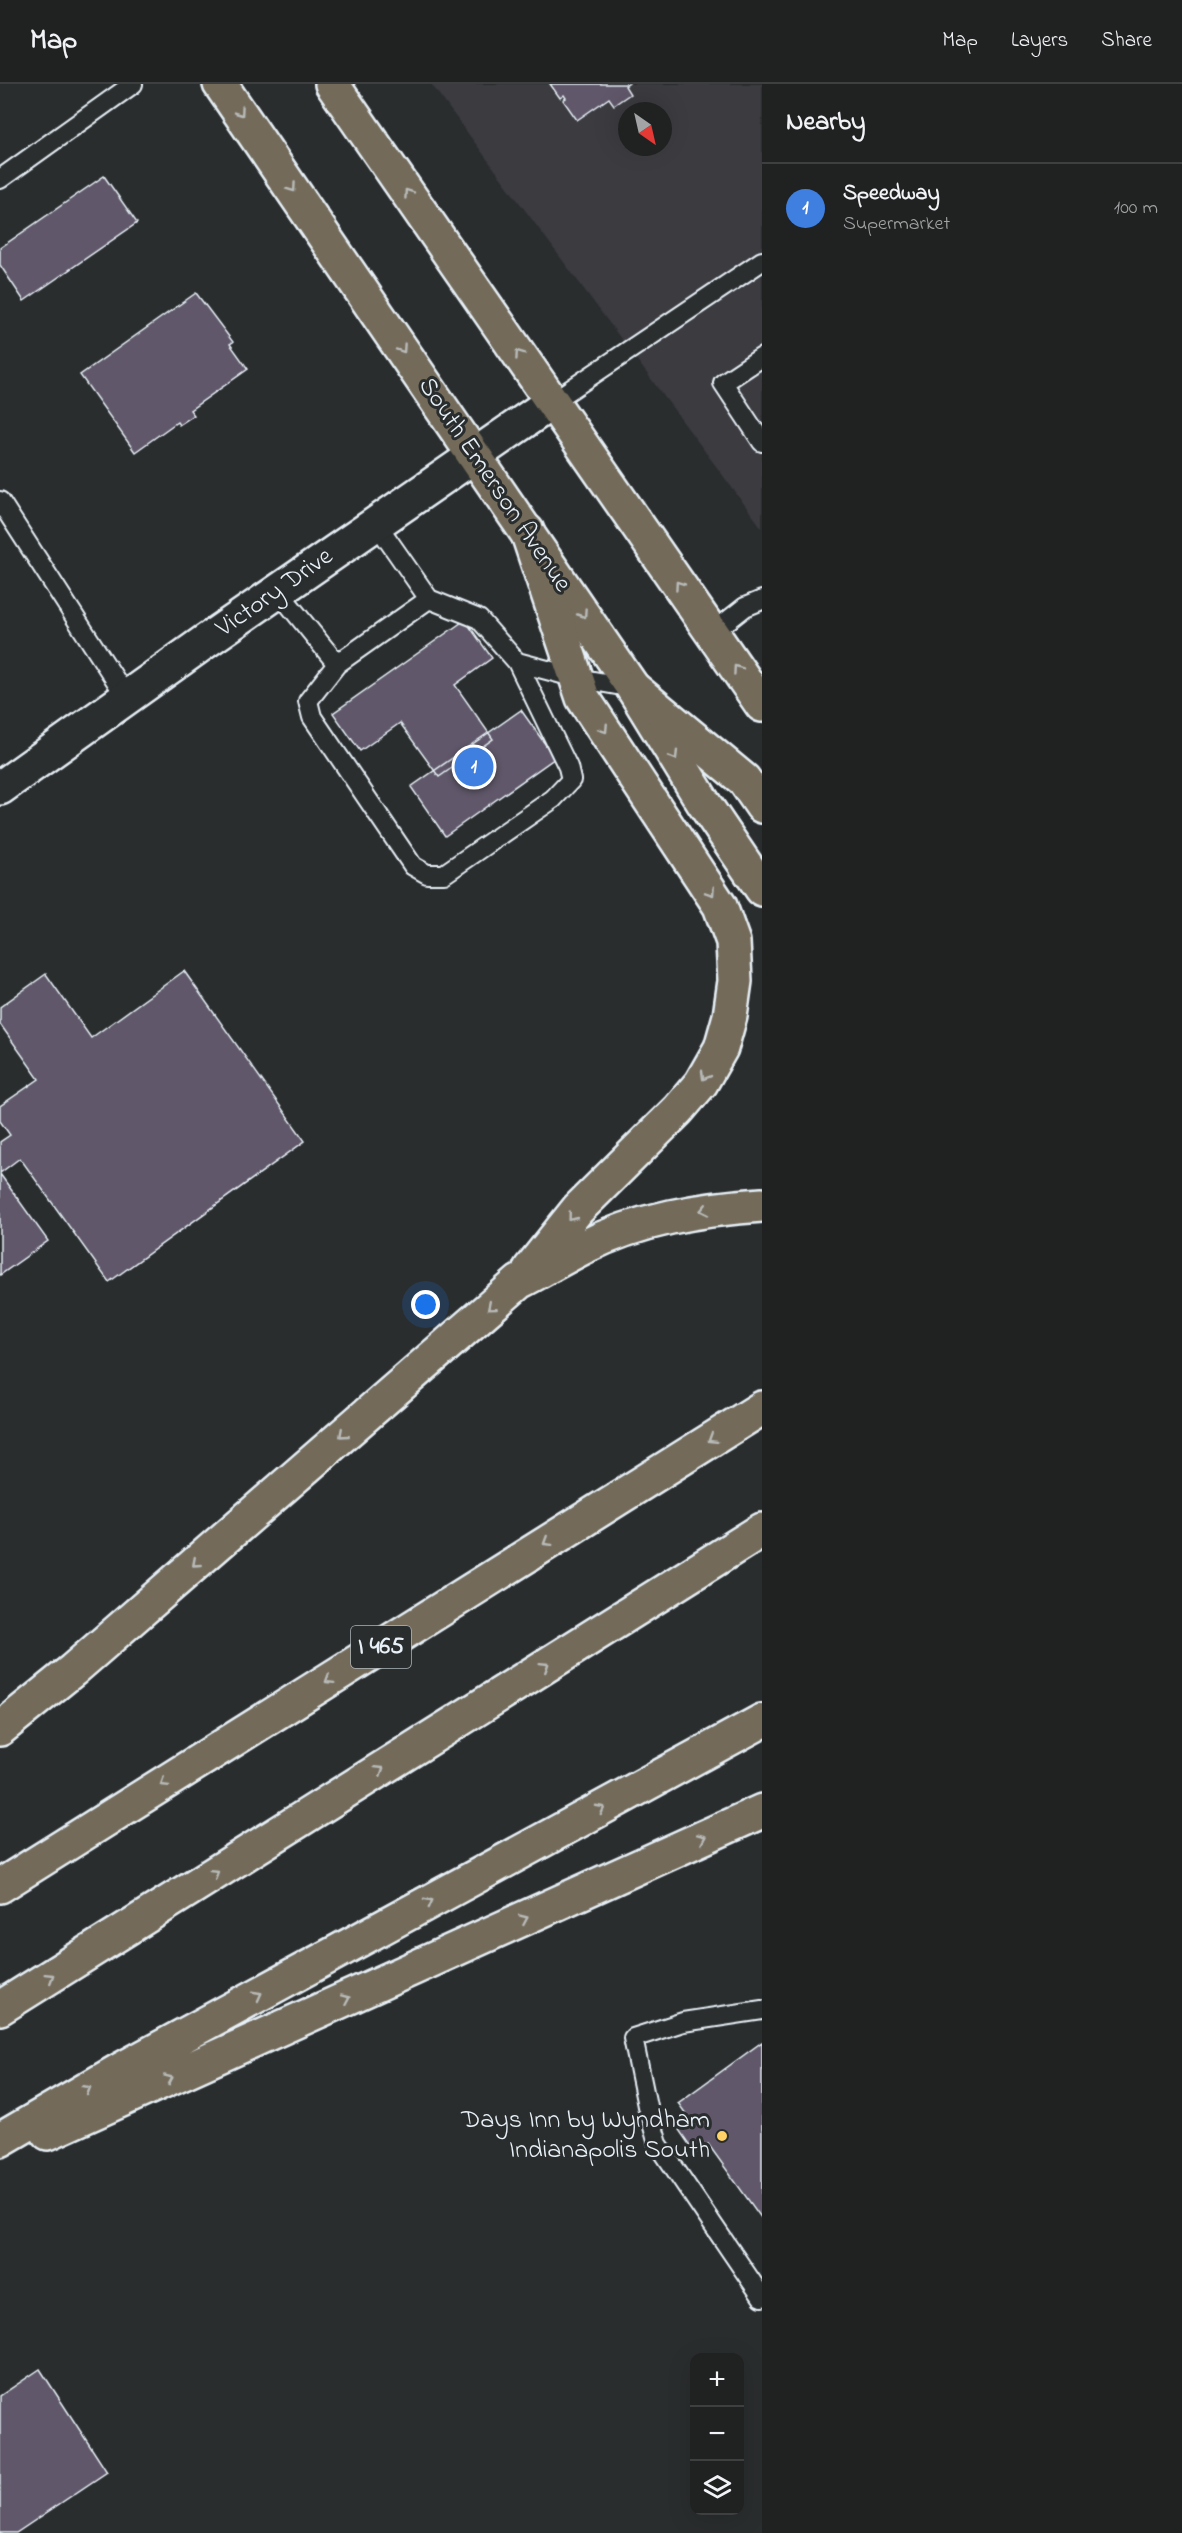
<!DOCTYPE html>
<meta charset="utf-8">
<style>
:root{--surface:#202222;--page:#282a2a;--text:#f1f3f6;--muted:#a2a4a5;--line:#3d3f40;--accent:#ffd166}
body{margin:0;font-family:"Indie Flower",sans-serif;background:var(--page);color:var(--text)}
.controls{position:absolute;right:18px;bottom:18px;display:grid;overflow:hidden;border-radius:12px;box-shadow:0 6px 24px #0002}
.controls button{width:54px;height:54px;display:grid;place-items:center;padding:0;border:0;border-bottom:2px solid var(--line);background:var(--surface);color:var(--text);font:30px sans-serif}
.compass{position:absolute;left:618px;top:18px;width:54px;height:54px;border-radius:50%;background:var(--surface);box-shadow:0 6px 24px #0002;rotate:146deg}
.you{position:absolute;left:426px;top:1221px;width:21px;height:21px;margin:-15px;border:4px solid #fff;border-radius:50%;background:#1a73e8;box-shadow:0 0 0 9px #1a73e833}
.badge{display:grid;place-items:center;width:39px;height:39px;border-radius:50%;background:var(--accent);color:#fff;font-size:20px;font-weight:700}
.pin{position:absolute;translate:-50% -50%;border:3px solid #fff;box-shadow:0 2px 6px #0006}
.list{margin:0;padding:0;list-style:none}
h2{display:flex;justify-content:space-between;align-items:center;height:78px;margin:0;padding:0 24px;font-size:26px}
h2 small{font-size:20px;font-weight:400;color:var(--muted)}
.list li{display:grid;grid-template-columns:39px 1fr auto;gap:18px;align-items:center;box-sizing:border-box;height:90px;padding:0 24px;border-top:2px solid var(--line)}
.list b{display:block;font-size:22px;white-space:nowrap}
.list p{margin:0;font-size:20px;white-space:nowrap;color:var(--muted)}
.list em{font-size:20px;font-style:normal;color:var(--muted)}
.icon{flex:none;width:33px;height:33px;fill:none;stroke:currentColor;stroke-width:2;stroke-linecap:round;stroke-linejoin:round}
.map{position:relative;flex:none;width:762px;height:2449px;overflow:hidden}
header{display:flex;align-items:center;gap:36px;box-sizing:border-box;height:84px;padding:0 30px;background:var(--surface);border-bottom:2px solid var(--line)}
header strong{font-size:28px}
nav{display:flex;gap:33px;margin-inline-start:auto;font-size:21px}
main{display:flex}
aside{flex:1;background:var(--surface)}
.map>svg:first-child{display:block}
.built{fill:#3a3a40;fill-rule:evenodd}
.building{fill:#60596a;stroke:#e8f1f8;stroke-width:1.5}
.lines{fill:none;stroke-linecap:round;stroke-linejoin:round}
.lane-casing{stroke:#e8f1f8;stroke-width:22}
.street-casing{stroke:#e8f1f8;stroke-width:38}
.primary-casing{stroke:#e8f1f8;stroke-width:38}
.highway-casing{stroke:#e8f1f8;stroke-width:38}
.lane{stroke:#2a2d2e;stroke-width:18}
.street{stroke:#2a2d2e;stroke-width:33}
.primary{stroke:#736b5a;stroke-width:33}
.highway{stroke:#736b5a;stroke-width:33}
.oneway{stroke:#b9bbb9}
.poi-dot{fill:#ffd166;stroke:#2a2d2e;stroke-width:2}
.labels{text-anchor:middle;dominant-baseline:central;stroke-width:6;stroke-linejoin:round;paint-order:stroke}
.shield{fill:#2a2d2e;stroke:#afb6bb;stroke-width:1.5}
.shield-label{font-size:24px;font-weight:bold;fill:#e8f1f8}
.street-label{font-size:26px;fill:#e8f1f8;stroke:#2a2d2e}
.poi-label{font-size:26px;fill:#e8f1f8;stroke:#2a2d2e;text-anchor:end}
</style>
<header>
<strong>Map</strong>
<nav><a>Map</a><a>Layers</a><a>Share</a></nav>
</header>
<main>
<div class="map">
<svg width="762" height="2449" viewBox="0 0 762 2449">
<rect width="100%" height="100%" fill="#2a2d2e"/>
<filter id="ink" filterUnits="userSpaceOnUse"><feTurbulence type="fractalNoise" baseFrequency=".0167" numOctaves="2"/><feDisplacementMap in="SourceGraphic" scale="12" xChannelSelector="R" yChannelSelector="G"/><feConvolveMatrix kernelMatrix="1 2 1 2 8 2 1 2 1" color-interpolation-filters="sRGB"/></filter>
<g filter="url(#ink)">
<!-- built -->
<path class="built" d="M431,0H762V444ZM627,27H663V63H627Z"/>
<!-- building -->
<path class="building" d="M550,0H628L625,2L630,10L614,21L609,14L577,36L563,16L566,14L564,11L560,14Z
M104,92L137,139L24,217L0,181V164Z
M196,209L233,258L230,260L248,285L190,326L194,331L179,341L177,338L135,368L80,291Z
M465,536L492,574L455,601L493,655L439,693L400,639L360,667L333,629Z
M521,626L555,674L445,752L411,703Z
M184,887L305,1057L109,1198L20,1074L0,1089V1058L10,1051L0,1037V1022L39,995L0,940V923L46,890L91,954Z
M0,1090L48,1157L0,1191Z
M762,1958V2135L708,2060L695,2069L677,2043L689,2034L678,2019Z
M40,2285L107,2388L16,2449H0V2312Z"/>
<g class="lines">
<defs>
<path id="lane" d="M0,95L133,0
M762,273L723,299L762,358
M552,318L762,177
M0,417L127,614
M278,507L337,580L429,515
M712,549L745,523L762,516
M517,578L577,594L633,604
M337,580L308,617L312,633L413,782L427,790H444L553,715L571,696L568,683L517,578L479,535L429,515L376,439
M762,1926L683,1938L633,1954L647,2022L658,2060L762,2213"/>
<path id="street" d="M0,704L206,557L552,318"/>
<path id="primary" d="M220,0L633,604L703,718L762,805
M332,0L762,621"/>
<path id="highway" d="M527,447L583,614L720,822L733,858L735,897L730,932L721,964L701,999L678,1026L578,1125L530,1185
M633,604L744,696L762,722
M0,1645L73,1586L519,1198C541,1187 562,1174 584,1163C639,1135 701,1125 762,1121
M0,1802L762,1324
M0,1924L762,1446
M48,2049L762,1727
M0,2056L120,1986L762,1637"/>
</defs>
<!-- lane casing -->
<use href="#lane" class="lane-casing"/>
<!-- street casing -->
<use href="#street" class="street-casing"/>
<!-- primary casing -->
<use href="#primary" class="primary-casing"/>
<!-- highway casing -->
<use href="#highway" class="highway-casing"/>
<!-- lane -->
<use href="#lane" class="lane"/>
<!-- street -->
<use href="#street" class="street"/>
<!-- primary -->
<use href="#primary" class="primary"/>
<!-- highway -->
<use href="#highway" class="highway"/>
</g>
<!-- one-way arrows -->
<defs><path id="oneway-chevron" d="M-2-3.5L2.5 0L-2 3.5" fill="none" stroke-width="1.6" stroke-linecap="round" stroke-linejoin="round" transform="scale(1.5)"/></defs>
<g class="oneway">
<use href="#oneway-chevron" transform="translate(240 28) rotate(55)"/>
<use href="#oneway-chevron" transform="translate(292 104) rotate(55)"/>
<use href="#oneway-chevron" transform="translate(408 109) rotate(-125)"/>
<use href="#oneway-chevron" transform="translate(402 265) rotate(56)"/>
<use href="#oneway-chevron" transform="translate(519 270) rotate(-125)"/>
<use href="#oneway-chevron" transform="translate(679 501) rotate(-125)"/>
<use href="#oneway-chevron" transform="translate(583 530) rotate(56)"/>
<use href="#oneway-chevron" transform="translate(737 585) rotate(-125)"/>
<use href="#oneway-chevron" transform="translate(604 645) rotate(57)"/>
<use href="#oneway-chevron" transform="translate(674 672) rotate(59)"/>
<use href="#oneway-chevron" transform="translate(711 808) rotate(57)"/>
<use href="#oneway-chevron" transform="translate(705 992) rotate(120)"/>
<use href="#oneway-chevron" transform="translate(704 1126) rotate(168)"/>
<use href="#oneway-chevron" transform="translate(572 1133) rotate(129)"/>
<use href="#oneway-chevron" transform="translate(491 1223) rotate(140)"/>
<use href="#oneway-chevron" transform="translate(343 1350) rotate(139)"/>
<use href="#oneway-chevron" transform="translate(712 1355) rotate(148)"/>
<use href="#oneway-chevron" transform="translate(547 1458) rotate(148)"/>
<use href="#oneway-chevron" transform="translate(196 1479) rotate(139)"/>
<use href="#oneway-chevron" transform="translate(545 1582) rotate(-32)"/>
<use href="#oneway-chevron" transform="translate(329 1596) rotate(148)"/>
<use href="#oneway-chevron" transform="translate(380 1686) rotate(-32)"/>
<use href="#oneway-chevron" transform="translate(164 1699) rotate(148)"/>
<use href="#oneway-chevron" transform="translate(601 1725) rotate(-28)"/>
<use href="#oneway-chevron" transform="translate(702 1754) rotate(-24)"/>
<use href="#oneway-chevron" transform="translate(215 1789) rotate(-32)"/>
<use href="#oneway-chevron" transform="translate(429 1818) rotate(-28)"/>
<use href="#oneway-chevron" transform="translate(524 1835) rotate(-24)"/>
<use href="#oneway-chevron" transform="translate(50 1893) rotate(-32)"/>
<use href="#oneway-chevron" transform="translate(258 1911) rotate(-28)"/>
<use href="#oneway-chevron" transform="translate(346 1915) rotate(-24)"/>
<use href="#oneway-chevron" transform="translate(169 1995) rotate(-24)"/>
<use href="#oneway-chevron" transform="translate(87 2005) rotate(-30)"/>
</g>
</g>
<!-- markers -->
<circle class="poi-dot" cx="722" cy="2052" r="6"/>
<g class="labels">
<!-- shield labels -->
<rect class="shield" x="351" y="1542" width="60" height="42" rx="4.5"/>
<g class="shield-label">
<text x="381" y="1563">I 465</text>
</g>
<!-- street labels -->
<g class="street-label">
<text transform="translate(494 401) rotate(56)">South Emerson Avenue</text>
<text transform="translate(275 509) rotate(-35)">Victory Drive</text>
</g>
<!-- poi labels -->
<g class="poi-label">
<text x="710" y="2037">Days Inn by Wyndham<tspan x="710" dy="30">Indianapolis South</tspan></text>
</g>
</g>
</svg>
<div class="controls">
<button>+</button>
<button>−</button>
<button><svg class="icon" aria-label="layers" viewBox="0 0 24 24"><path d="M12 4l9 5-9 5-9-5zM3 14l9 5 9-5"/></svg></button>
</div>
<svg class="compass" viewBox="-18 -18 36 36"><path d="M0-13l5 13h-10z" fill="#e53935"/><path d="M0 13l5-13h-10z" fill="#a2a4a5"/></svg>
<div class="you"></div>
<div class="pin badge" style="left:474px;top:683px;background:#3f7fe0">1</div>
</div>
<aside>
<h2>Nearby<small></small></h2>
<ul class="list">
<li><span class="badge" style="background:#3f7fe0">1</span><div><b>Speedway</b><p>Supermarket</p></div><em>100 m</em></li>
</ul>
</aside>
</main>
